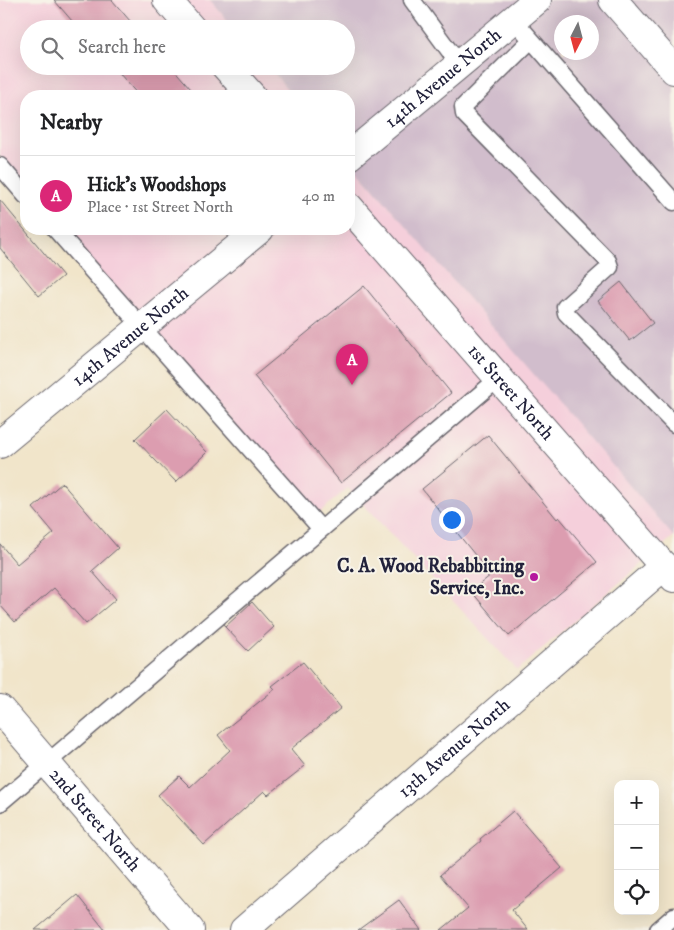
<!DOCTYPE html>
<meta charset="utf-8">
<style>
:root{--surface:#fff;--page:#f6f6f6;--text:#202124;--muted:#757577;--line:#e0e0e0;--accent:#db2777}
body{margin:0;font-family:"IM FELL DW Pica",serif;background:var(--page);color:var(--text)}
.controls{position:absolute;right:15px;bottom:15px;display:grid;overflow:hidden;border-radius:10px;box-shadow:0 5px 20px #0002}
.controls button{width:45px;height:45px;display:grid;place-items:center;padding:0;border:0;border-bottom:1px solid var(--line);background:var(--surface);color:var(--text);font:25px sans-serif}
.compass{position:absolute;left:554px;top:15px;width:45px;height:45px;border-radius:50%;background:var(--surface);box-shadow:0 5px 20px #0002;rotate:186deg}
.you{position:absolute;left:451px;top:519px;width:18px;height:18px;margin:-12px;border:4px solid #fff;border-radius:50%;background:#1a73e8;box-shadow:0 0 0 8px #1a73e833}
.badge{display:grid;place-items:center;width:32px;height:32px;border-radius:50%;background:var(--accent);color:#fff;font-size:16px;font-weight:700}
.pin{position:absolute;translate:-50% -41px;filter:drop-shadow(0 1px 2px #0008)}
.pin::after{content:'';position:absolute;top:26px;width:18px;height:15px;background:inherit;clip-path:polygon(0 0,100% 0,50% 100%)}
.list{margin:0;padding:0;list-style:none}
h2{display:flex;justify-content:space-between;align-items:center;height:65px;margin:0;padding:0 20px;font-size:21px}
h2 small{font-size:16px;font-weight:400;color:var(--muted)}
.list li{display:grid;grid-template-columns:32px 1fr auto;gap:15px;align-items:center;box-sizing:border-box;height:80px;padding:0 20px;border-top:1px solid var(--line)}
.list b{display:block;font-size:19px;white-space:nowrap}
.list p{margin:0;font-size:16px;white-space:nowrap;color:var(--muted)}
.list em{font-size:16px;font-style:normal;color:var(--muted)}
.icon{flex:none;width:28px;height:28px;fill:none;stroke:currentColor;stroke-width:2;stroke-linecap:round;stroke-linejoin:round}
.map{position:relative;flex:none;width:674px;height:930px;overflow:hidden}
.search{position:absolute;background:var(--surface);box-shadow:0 5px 20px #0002;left:20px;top:20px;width:335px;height:55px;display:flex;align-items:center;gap:12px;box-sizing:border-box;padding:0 18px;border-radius:28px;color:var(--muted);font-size:19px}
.panel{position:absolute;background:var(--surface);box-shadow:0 5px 20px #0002;left:20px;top:90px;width:335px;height:145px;border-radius:20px}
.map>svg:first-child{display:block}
.built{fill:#f5cfdb}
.industrial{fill:#d1bdcc;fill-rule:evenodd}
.building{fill:#dc9db0}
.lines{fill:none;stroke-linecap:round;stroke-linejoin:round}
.lane-casing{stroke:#6a666d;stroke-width:19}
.street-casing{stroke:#6a666d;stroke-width:30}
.lane{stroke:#fff;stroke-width:16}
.street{stroke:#fff;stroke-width:28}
.poi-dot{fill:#b5179e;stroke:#f7f3e8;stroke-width:2}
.labels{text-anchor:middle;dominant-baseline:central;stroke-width:4;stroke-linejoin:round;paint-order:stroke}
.street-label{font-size:19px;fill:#22223b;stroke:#f7f3e8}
.poi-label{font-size:19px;font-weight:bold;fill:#22223b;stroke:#f7f3e8;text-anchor:end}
</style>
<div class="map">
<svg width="674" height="930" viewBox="0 0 674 930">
<rect width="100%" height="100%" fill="#f7f3e8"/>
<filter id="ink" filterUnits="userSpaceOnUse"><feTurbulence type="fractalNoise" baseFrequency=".02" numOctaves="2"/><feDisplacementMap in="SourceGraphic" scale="10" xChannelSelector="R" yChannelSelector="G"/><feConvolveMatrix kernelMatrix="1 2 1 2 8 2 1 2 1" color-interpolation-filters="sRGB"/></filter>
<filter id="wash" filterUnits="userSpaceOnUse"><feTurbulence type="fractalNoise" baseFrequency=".0096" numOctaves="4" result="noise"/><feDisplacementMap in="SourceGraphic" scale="20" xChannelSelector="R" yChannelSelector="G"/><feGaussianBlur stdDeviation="1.12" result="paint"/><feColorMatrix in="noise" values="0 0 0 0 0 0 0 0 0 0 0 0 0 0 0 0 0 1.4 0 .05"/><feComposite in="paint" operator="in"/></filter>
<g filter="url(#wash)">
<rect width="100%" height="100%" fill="#f1e5ca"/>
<!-- built -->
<path class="built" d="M0,0H210L235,29H29V66H268L293,96H26V187L0,157Z
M349,160L674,536L517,670L348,488L314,517L62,229H349Z"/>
<!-- industrial -->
<path class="industrial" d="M210,0H674V537L349,160V96H293L268,66H346V29H235ZM562,22H592V52H562Z"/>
<g id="blocks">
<!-- building -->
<path class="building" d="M54,0H112L137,29H79Z
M113,66H171L197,96H139Z
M0,200L63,276L39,296L0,248Z
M621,282L653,323L630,341L598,301Z
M364,286L451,393L341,483L254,376Z
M167,409L207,452L176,482L135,439Z
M488,435L557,519L559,517L597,562L509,636L471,591L491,575L422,489Z
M62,483L118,548L92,571L116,599L86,624L54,588L15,622L0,605V544L17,564L54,533L33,508Z
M252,602L274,627L248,651L225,627Z
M303,662L341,708L291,749L305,766L268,795L264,791L204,845L158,795L179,776L190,787L230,750L218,735L275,689L272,686Z
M513,811L562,868L512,910L528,930H441L468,908L440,875L481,841L480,839Z
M77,895L105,930H35Z
M399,900L421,930H358Z"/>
</g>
</g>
<g filter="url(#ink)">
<use href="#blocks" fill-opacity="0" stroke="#6a666d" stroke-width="1"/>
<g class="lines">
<defs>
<path id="lane" d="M412,0L459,64
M513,19L674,202
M531,40L463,107L464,114L608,261L610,267L565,307L566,313L674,424
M0,166L26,196
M55,229L321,529
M0,803L499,378
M658,930L674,916"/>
<g id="street">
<path d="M167,0L192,29"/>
<path d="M613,0L674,70"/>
<path d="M225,66L252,96"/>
<path id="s1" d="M349,156L537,0"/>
<path id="s2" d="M349,207L674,578"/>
<path id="s3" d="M0,444L260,229"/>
<path id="s4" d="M0,709L190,930"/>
<path id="s5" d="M244,930L664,566"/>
</g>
</defs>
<!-- lane casing -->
<use href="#lane" class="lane-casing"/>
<!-- street casing -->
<use href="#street" class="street-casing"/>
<!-- lane -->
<use href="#lane" class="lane"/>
<!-- street -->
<use href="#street" class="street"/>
</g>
</g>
<!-- markers -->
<circle class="poi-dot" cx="534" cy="577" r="5"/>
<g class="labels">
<!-- street labels -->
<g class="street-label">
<text stroke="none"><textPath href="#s1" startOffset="122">14th Avenue North</textPath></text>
<text stroke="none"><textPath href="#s3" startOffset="169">14th Avenue North</textPath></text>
<text stroke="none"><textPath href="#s2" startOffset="246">1st Street North</textPath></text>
<text stroke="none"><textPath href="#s5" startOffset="278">13th Avenue North</textPath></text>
<text stroke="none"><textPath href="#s4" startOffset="146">2nd Street North</textPath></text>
</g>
<!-- poi labels -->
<g class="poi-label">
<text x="524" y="566">C. A. Wood Rebabbitting<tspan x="524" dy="22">Service, Inc.</tspan></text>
</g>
</g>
</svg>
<div class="controls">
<button>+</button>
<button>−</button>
<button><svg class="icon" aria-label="locate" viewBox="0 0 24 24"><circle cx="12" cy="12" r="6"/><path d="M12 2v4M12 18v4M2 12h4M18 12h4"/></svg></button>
</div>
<svg class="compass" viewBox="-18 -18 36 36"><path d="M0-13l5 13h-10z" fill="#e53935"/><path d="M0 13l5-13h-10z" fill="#757577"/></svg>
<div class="you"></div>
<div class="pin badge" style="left:352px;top:385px">A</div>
<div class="search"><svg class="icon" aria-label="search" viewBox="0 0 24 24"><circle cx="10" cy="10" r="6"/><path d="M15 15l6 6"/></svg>Search here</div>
<section class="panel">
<h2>Nearby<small></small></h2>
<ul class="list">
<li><span class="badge">A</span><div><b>Hick's Woodshops</b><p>Place · 1st Street North</p></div><em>40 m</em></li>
</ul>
</section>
</div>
